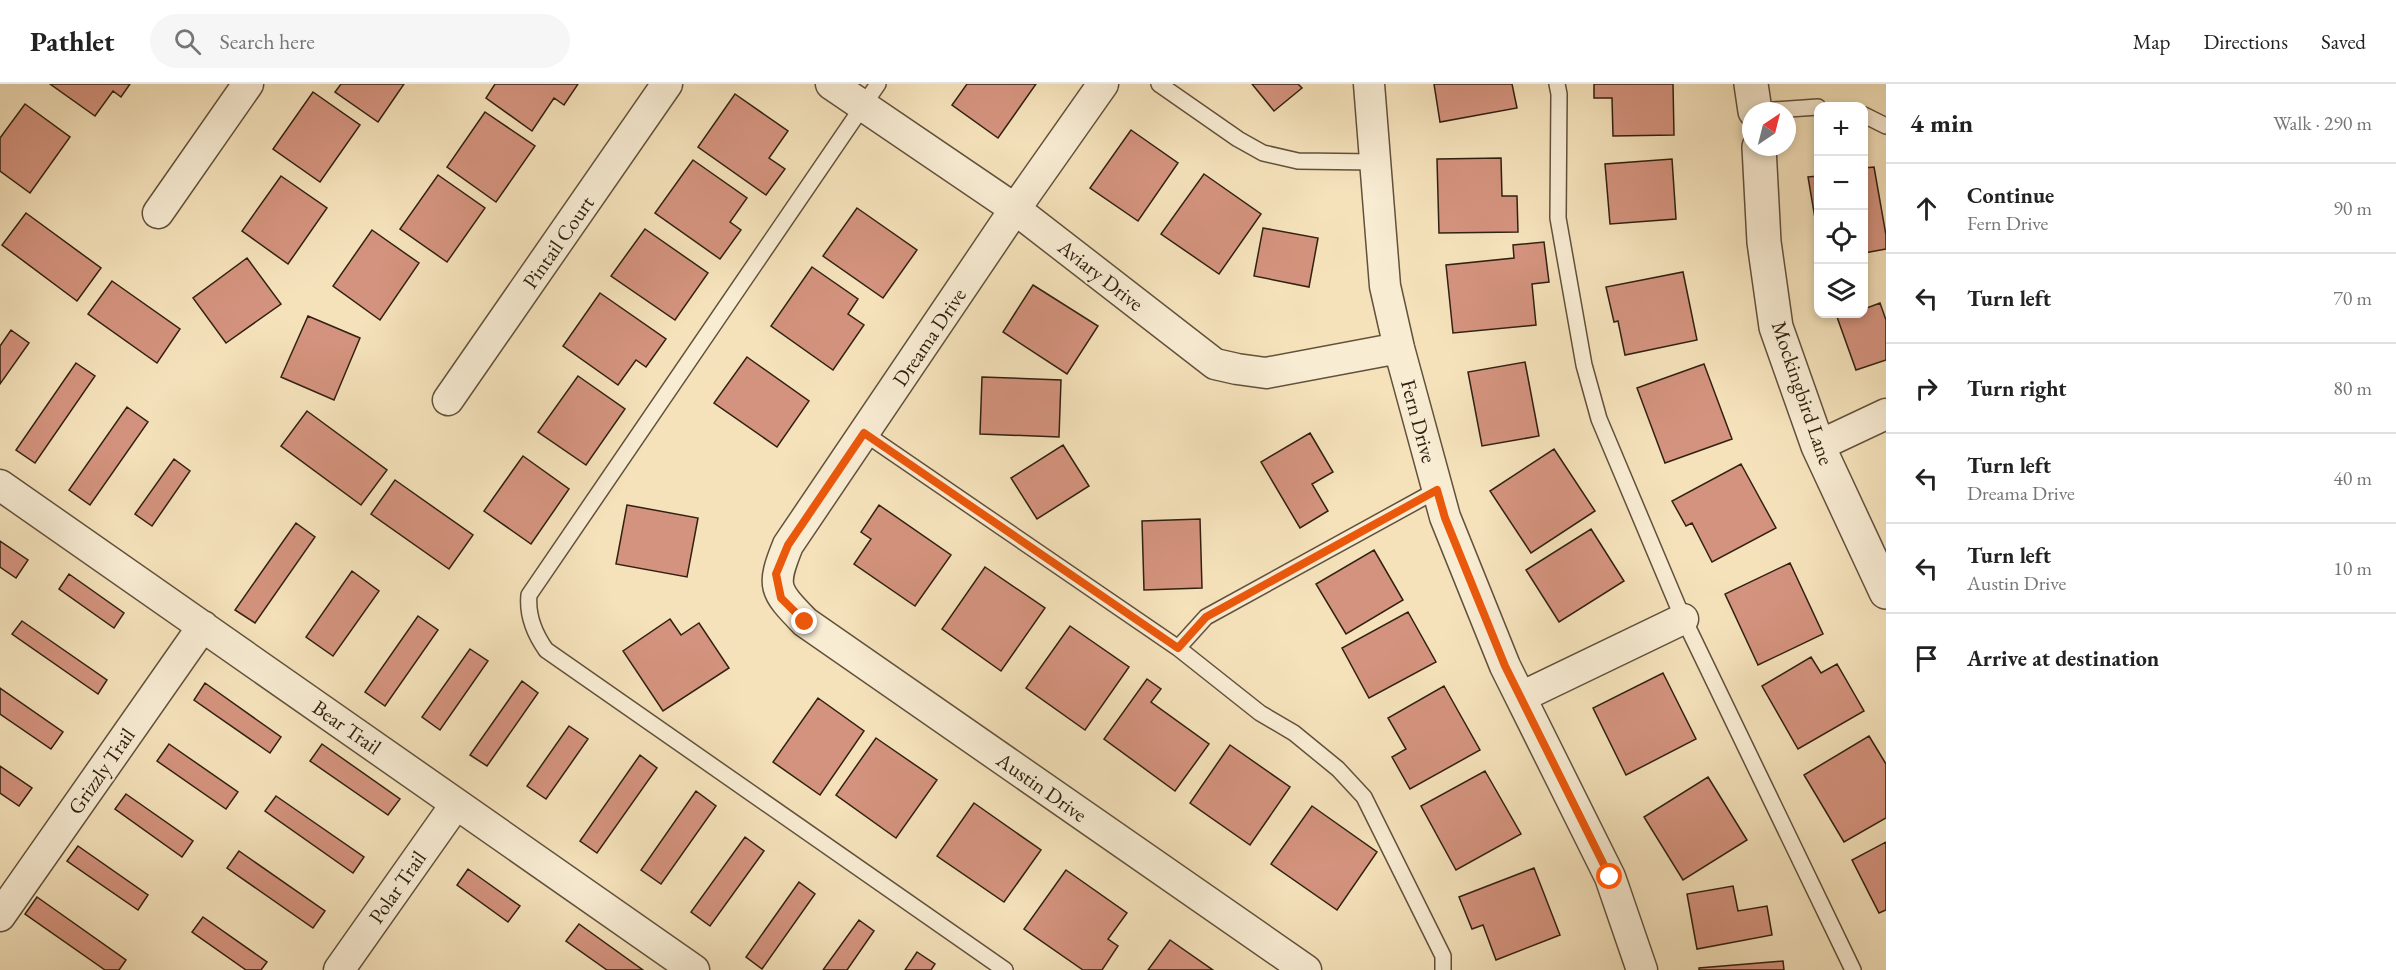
<!DOCTYPE html>
<meta charset="utf-8">
<style>
:root{--surface:#fff;--page:#f6f6f6;--text:#222;--muted:#767676;--line:#e0e0e0}
body{margin:0;font-family:"EB Garamond",serif;background:var(--page);color:var(--text)}
.controls{position:absolute;right:18px;top:18px;display:grid;overflow:hidden;border-radius:12px;box-shadow:0 3px 9px #0003}
.controls button{width:54px;height:54px;display:grid;place-items:center;padding:0;border:0;border-bottom:2px solid var(--line);background:var(--surface);color:var(--text);font:30px sans-serif}
.compass{position:absolute;left:1742px;top:18px;width:54px;height:54px;border-radius:50%;background:var(--surface);box-shadow:0 3px 9px #0003;rotate:35deg}
.stop{position:absolute;width:18px;height:18px;margin:-14px;border:4px solid #ea580c;border-radius:50%;background:#fff}
.stop.end{background:#ea580c;border-color:#fff;box-shadow:0 2px 6px #0008}
.list{margin:0;padding:0;list-style:none}
h2{display:flex;justify-content:space-between;align-items:center;height:78px;margin:0;padding:0 24px;font-size:26px}
h2 small{font-size:20px;font-weight:400;color:var(--muted)}
.list li{display:grid;grid-template-columns:39px 1fr auto;gap:18px;align-items:center;box-sizing:border-box;height:90px;padding:0 24px;border-top:2px solid var(--line)}
.list b{display:block;font-size:22px;white-space:nowrap}
.list p{margin:0;font-size:20px;white-space:nowrap;color:var(--muted)}
.list em{font-size:20px;font-style:normal;color:var(--muted)}
.icon{flex:none;width:33px;height:33px;fill:none;stroke:currentColor;stroke-width:2;stroke-linecap:round;stroke-linejoin:round}
.map{position:relative;flex:none;width:1886px;height:886px;overflow:hidden}
header{display:flex;align-items:center;gap:36px;box-sizing:border-box;height:84px;padding:0 30px;background:var(--surface);border-bottom:2px solid var(--line)}
header strong{font-size:28px}
nav{display:flex;gap:33px;margin-inline-start:auto;font-size:21px}
.search{width:420px;height:54px;background:var(--page);display:flex;align-items:center;gap:15px;box-sizing:border-box;padding:0 21px;border-radius:33px;color:var(--muted);font-size:22px}
main{display:flex}
aside{flex:1;background:var(--surface)}
.map>svg:first-child{display:block}
.building{fill:#d4937e;stroke:#312110;stroke-width:1.5}
.lines{fill:none;stroke-linecap:round;stroke-linejoin:round}
.service-casing{stroke:#62513b;stroke-width:18}
.minor-casing{stroke:#62513b;stroke-width:33}
.tertiary-casing{stroke:#62513b;stroke-width:36}
.service{stroke:#f8ecd3;stroke-width:15}
.minor{stroke:#f8ecd3;stroke-width:30}
.tertiary{stroke:#f8ecd3;stroke-width:33}
.route{stroke:#ea580c;stroke-width:8}
.labels{text-anchor:middle;dominant-baseline:central;stroke-width:4.5;stroke-linejoin:round;paint-order:stroke}
.street-label{font-size:21px;fill:#312110;stroke:#f8ecd3}
</style>
<header>
<strong>Pathlet</strong>
<div class="search"><svg class="icon" aria-label="search" viewBox="0 0 24 24"><circle cx="10" cy="10" r="6"/><path d="M15 15l6 6"/></svg>Search here</div>
<nav><a>Map</a><a>Directions</a><a>Saved</a></nav>
</header>
<main>
<div class="map">
<svg width="1886" height="886" viewBox="0 0 1886 886">
<rect width="100%" height="100%" fill="#f5e2bb"/>
<filter id="stains"><feTurbulence type="fractalNoise" baseFrequency=".00333" numOctaves="4"/><feColorMatrix values="0 0 0 0 .2 0 0 0 0 .09 0 0 0 0 .02 0 0 0 .5 -.17"/></filter>
<radialGradient id="worn" r=".72"><stop offset=".6" stop-color="#630" stop-opacity="0"/><stop offset="1" stop-color="#630" stop-opacity=".3"/></radialGradient>
<!-- building -->
<path class="building" d="M50,0H130L121,13L113,7L95,32Z
M341,0H404L378,38L335,8Z
M495,0H578L564,21L554,14L532,47L486,14Z
M967,0H1036L998,54L952,21Z
M1252,0H1298L1302,4L1274,27Z
M1434,0H1512L1517,24L1440,38Z
M1594,0H1673L1674,51L1613,52L1612,14H1594Z
M313,8L360,41L320,98L273,65Z
M735,10L788,47L769,74L785,85L766,111L698,63Z
M25,20L70,53L30,109L0,87V54Z
M485,28L535,62L496,118L447,83Z
M1131,46L1178,79L1138,137L1090,104Z
M1501,74L1502,112H1517L1518,148L1439,149L1437,75Z
M1672,75L1676,135L1610,140L1605,80Z
M693,76L747,114L730,138L741,146L720,175L655,129Z
M1874,83L1886,151V165L1864,169V84Z
M1204,90L1261,130L1219,190L1161,150Z
M438,91L485,124L447,178L400,145Z
M281,92L327,124L288,180L242,147Z
M1818,92V152L1808,93Z
M857,124L917,166L883,214L823,172Z
M26,129L101,184L77,217L2,161Z
M1263,144L1318,154L1309,203L1254,192Z
M645,145L708,189L675,236L611,192Z
M372,146L419,179L380,236L333,202Z
M1544,158L1549,198L1532,200L1536,241L1453,249L1446,181L1514,174L1513,161Z
M247,174L281,220L226,259L193,214Z
M812,183L858,215L848,230L864,241L833,286L771,242Z
M1683,188L1697,256L1625,271L1618,237L1614,238L1606,203Z
M112,197L180,245L157,279L88,230Z
M1033,201L1098,242L1067,290L1003,248Z
M600,209L666,255L646,283L636,276L618,301L563,262Z
M1880,219L1886,236V276L1856,286L1837,233L1849,230H1864V225Z
M308,232L360,254L334,316L281,293Z
M11,246L29,259L0,300V262Z
M747,273L809,317L777,363L714,319Z
M1525,278L1539,352L1482,362L1468,288Z
M76,279L95,292L35,379L16,366Z
M1704,280L1732,355L1665,379L1637,304Z
M578,292L625,325L586,381L538,348Z
M982,293L1061,296L1059,353L980,350Z
M127,323L148,338L90,421L69,406Z
M307,327L387,386L361,421L281,362Z
M1310,349L1333,388L1312,400L1328,427L1300,444L1261,378Z
M1063,361L1089,402L1037,435L1011,394Z
M1554,365L1595,427L1531,469L1490,407Z
M523,372L569,405L531,460L484,427Z
M174,375L190,387L152,442L135,430Z
M1741,380L1776,444L1712,478L1692,439L1686,442L1672,417Z
M395,396L473,451L449,485L371,430Z
M627,421L698,434L687,493L616,480Z
M879,421L951,471L915,522L854,480L871,455L861,448Z
M1200,435L1202,504L1144,506L1142,437Z
M296,439L315,453L255,539L235,526Z
M1591,445L1624,497L1559,538L1526,486Z
M0,457L28,476L16,494L0,483Z
M1374,466L1403,516L1346,550L1316,500Z
M1790,479L1823,550L1758,581L1725,510Z
M985,483L1045,524L1001,587L942,545Z
M352,487L379,507L333,572L306,553Z
M69,490L124,529L114,544L59,505Z
M1408,528L1436,578L1369,614L1342,564Z
M418,532L438,546L385,622L365,608Z
M670,535L681,551L699,539L729,584L663,627L623,567Z
M22,537L107,596L98,610L12,550Z
M1070,542L1129,583L1085,646L1026,604Z
M470,565L488,577L440,646L422,633Z
M1811,573L1821,589L1837,580L1864,627L1798,665L1762,602Z
M1663,589L1696,655L1626,691L1593,624Z
M1147,595L1161,605L1151,618L1209,660L1175,707L1104,655Z
M522,597L538,609L487,682L470,671Z
M205,599L281,653L270,669L194,616Z
M1444,602L1480,666L1410,705L1392,673L1406,665L1388,634Z
M0,604L63,648L51,665L0,630Z
M818,614L864,647L820,711L773,678Z
M569,642L588,655L546,715L527,702Z
M1869,652L1886,680V734L1844,758L1804,691Z
M876,654L937,696L896,754L836,711Z
M169,660L238,708L226,725L157,677Z
M322,660L400,715L388,731L310,677Z
M1230,661L1290,703L1250,761L1190,719Z
M640,671L657,684L597,769L580,757Z
M0,682L32,704L19,722L0,709Z
M1485,687L1521,750L1456,786L1421,722Z
M1708,693L1747,756L1683,796L1644,733Z
M696,707L716,722L661,800L641,786Z
M126,710L193,757L182,773L115,725Z
M276,712L364,773L353,789L265,727Z
M974,719L1041,766L1004,818L937,772Z
M1312,722L1377,768L1337,826L1271,780Z
M745,753L764,767L710,842L691,828Z
M1886,758V826L1879,829L1852,776Z
M78,762L148,811L138,826L67,777Z
M239,767L325,827L313,844L227,784Z
M1534,784L1560,851L1496,876L1483,841L1472,845L1459,813Z
M468,785L520,822L508,838L457,801Z
M1066,786L1127,829L1108,855L1118,862L1102,886H1083L1024,845Z
M799,798L815,810L762,885L746,873Z
M1733,802L1738,827L1767,822L1772,851L1697,865L1687,810Z
M37,813L126,876L119,886H105L25,830Z
M203,833L267,878L261,886H246L192,848Z
M859,836L874,847L847,886H823Z
M579,840L643,886H607L566,857Z
M1170,856L1213,886H1148Z
M917,868L935,880L931,886H905Z
M1783,877L1784,886H1699V884Z"/>
<g class="lines">
<defs>
<path id="service" d="M878,0L529,511C527,531 534,549 546,566L1005,886
M1159,0L1238,55L1263,69L1298,77L1375,78
M1557,0L1559,10L1558,134L1584,281L1599,335L1679,525L1853,886
M1758,27L1818,23
M1864,31L1886,42
M864,349L1178,564L1260,629L1294,649L1338,685L1364,713L1443,872V886
M1178,564L1206,533L1437,406"/>
<path id="minor" d="M831,0L1015,125L1215,280L1237,285L1266,289L1399,264
M1103,0L1015,125L788,461C771,503 774,506 805,538L1306,886
M1369,0L1385,202L1399,264L1445,433L1505,582L1610,793L1642,886
M158,129L248,0
M448,316L667,0
M1818,362L1886,330
M0,401L694,886
M1521,613L1683,535
M0,832L203,542
M339,886L456,720"/>
<path id="tertiary" d="M1751,0L1755,27
M1759,63L1764,158L1776,243L1818,362L1886,508"/>
</defs>
<!-- service casing -->
<use href="#service" class="service-casing"/>
<!-- minor casing -->
<use href="#minor" class="minor-casing"/>
<!-- tertiary casing -->
<use href="#tertiary" class="tertiary-casing"/>
<!-- service -->
<use href="#service" class="service"/>
<!-- minor -->
<use href="#minor" class="minor"/>
<!-- tertiary -->
<use href="#tertiary" class="tertiary"/>
</g>
<g class="lines">
<!-- route -->
<path class="route" d="M805,538L781,514L776,490L788,461L864,349L1178,564L1206,533L1437,406L1445,434L1505,582L1610,793"/>
</g>
<g class="labels">
<!-- street labels -->
<g class="street-label">
<text transform="translate(558 158) rotate(-55)">Pintail Court</text>
<text transform="translate(1101 191) rotate(38)">Aviary Drive</text>
<text transform="translate(929 253) rotate(-56)">Dreama Drive</text>
<text transform="translate(1803 309) rotate(71)">Mockingbird Lane</text>
<text transform="translate(1419 337) rotate(75)">Fern Drive</text>
<text transform="translate(347 643) rotate(35)">Bear Trail</text>
<text transform="translate(101 687) rotate(-55)">Grizzly Trail</text>
<text transform="translate(1042 703) rotate(35)">Austin Drive</text>
<text transform="translate(397 803) rotate(-55)">Polar Trail</text>
</g>
</g>
<rect width="100%" height="100%" filter="url(#stains)"/>
<rect width="100%" height="100%" fill="url(#worn)"/>
</svg>
<div class="controls">
<button>+</button>
<button>−</button>
<button><svg class="icon" aria-label="locate" viewBox="0 0 24 24"><circle cx="12" cy="12" r="6"/><path d="M12 2v4M12 18v4M2 12h4M18 12h4"/></svg></button>
<button><svg class="icon" aria-label="layers" viewBox="0 0 24 24"><path d="M12 4l9 5-9 5-9-5zM3 14l9 5 9-5"/></svg></button>
</div>
<svg class="compass" viewBox="-18 -18 36 36"><path d="M0-13l5 13h-10z" fill="#e53935"/><path d="M0 13l5-13h-10z" fill="#767676"/></svg>
<div class="stop" style="left:1610px;top:793px"></div>
<div class="stop end" style="left:805px;top:538px"></div>
</div>
<aside>
<h2>4 min<small>Walk · 290 m</small></h2>
<ul class="list">
<li><svg class="icon" aria-label="ahead" viewBox="0 0 24 24"><path d="M12 20V5M6 11l6-6 6 6"/></svg><div><b>Continue</b><p>Fern Drive</p></div><em>90 m</em></li>
<li><svg class="icon" aria-label="left" viewBox="0 0 24 24"><path d="M17 20v-9H6M10 6l-5 5 5 5"/></svg><div><b>Turn left</b></div><em>70 m</em></li>
<li><svg class="icon" aria-label="right" viewBox="0 0 24 24"><path d="M7 20v-9h11M14 6l5 5-5 5"/></svg><div><b>Turn right</b></div><em>80 m</em></li>
<li><svg class="icon" aria-label="left" viewBox="0 0 24 24"><path d="M17 20v-9H6M10 6l-5 5 5 5"/></svg><div><b>Turn left</b><p>Dreama Drive</p></div><em>40 m</em></li>
<li><svg class="icon" aria-label="left" viewBox="0 0 24 24"><path d="M17 20v-9H6M10 6l-5 5 5 5"/></svg><div><b>Turn left</b><p>Austin Drive</p></div><em>10 m</em></li>
<li><svg class="icon" aria-label="arrive" viewBox="0 0 24 24"><path d="M6 21V4h12l-3 4 3 4H6"/></svg><div><b>Arrive at destination</b></div></li>
</ul>
</aside>
</main>
